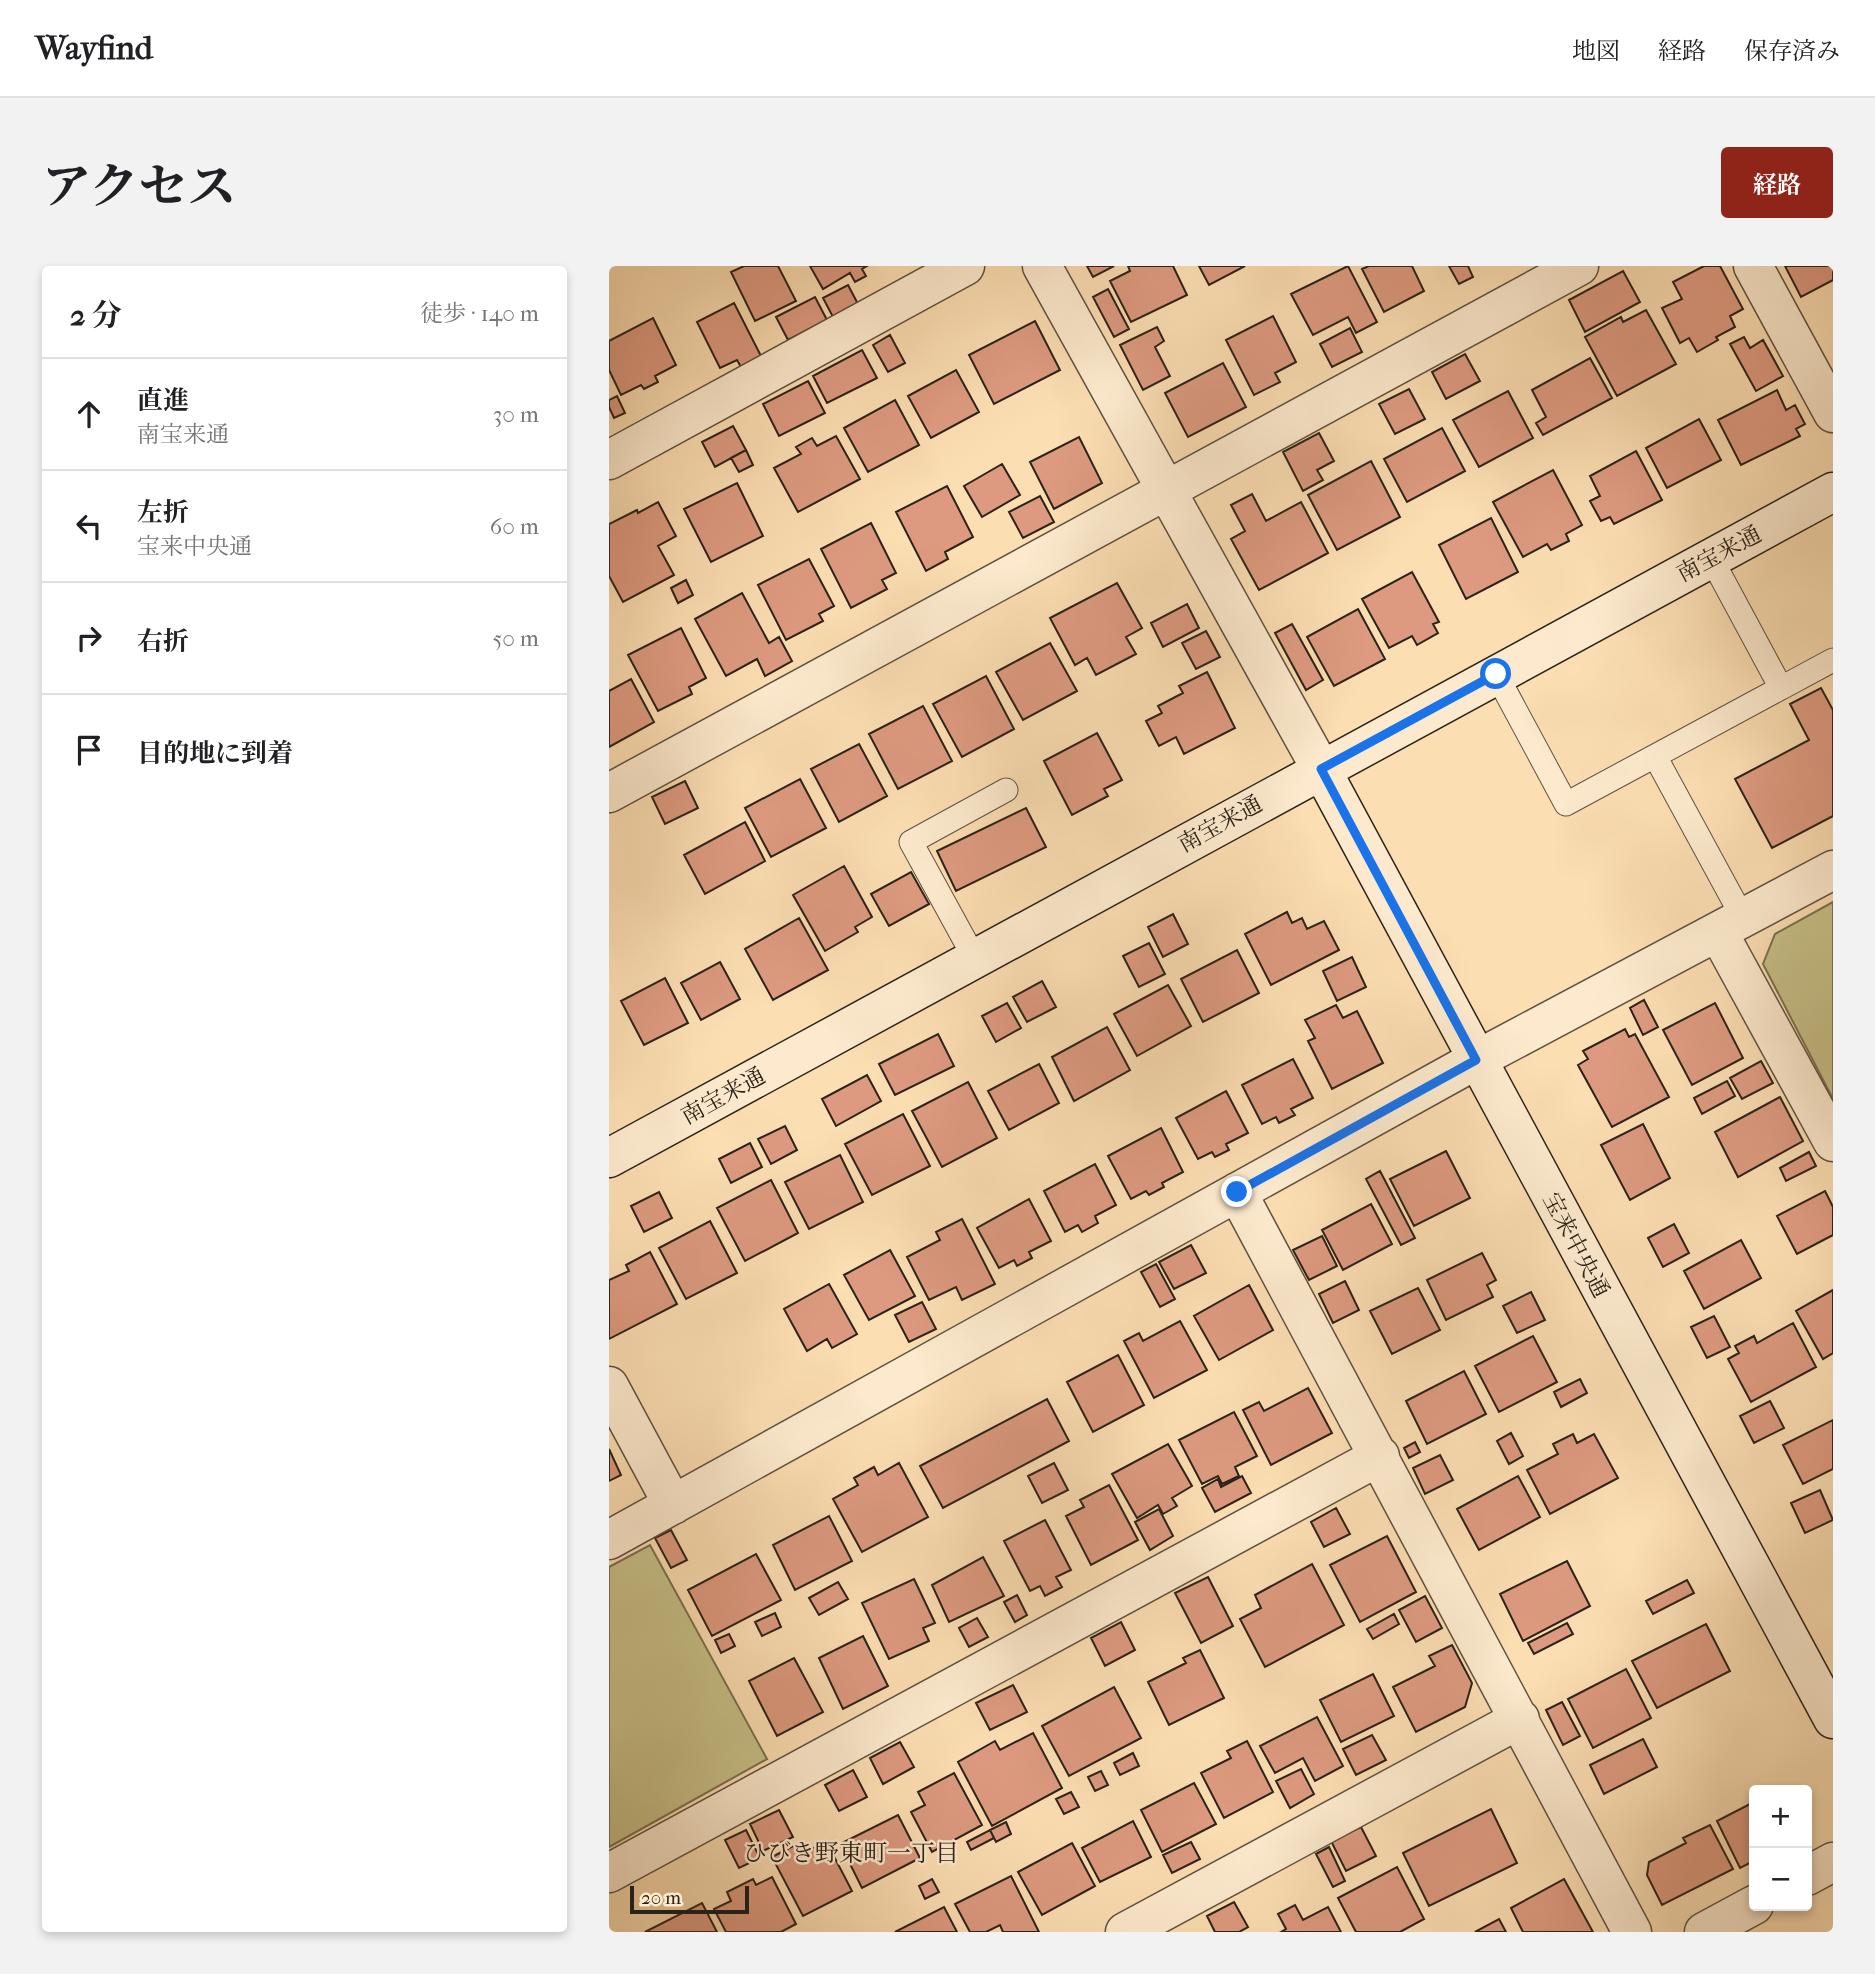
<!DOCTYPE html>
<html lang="ja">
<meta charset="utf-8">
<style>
:root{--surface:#fff;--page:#f2f2f2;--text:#202124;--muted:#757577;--line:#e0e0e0;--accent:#8f2418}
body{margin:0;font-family:"IM FELL French Canon","Noto Serif JP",serif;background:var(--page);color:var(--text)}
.controls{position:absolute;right:21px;bottom:21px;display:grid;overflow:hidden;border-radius:7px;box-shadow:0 4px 10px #0003}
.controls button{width:63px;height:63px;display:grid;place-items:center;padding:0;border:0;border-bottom:2px solid var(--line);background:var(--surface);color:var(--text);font:35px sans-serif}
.scale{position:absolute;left:21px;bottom:18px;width:119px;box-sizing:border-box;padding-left:7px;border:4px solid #2b2218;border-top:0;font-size:19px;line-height:24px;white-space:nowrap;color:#2b2218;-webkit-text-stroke:5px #fdeace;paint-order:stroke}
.stop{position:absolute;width:21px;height:21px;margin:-16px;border:5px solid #1a73e8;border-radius:50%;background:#fff}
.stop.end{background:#1a73e8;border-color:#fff;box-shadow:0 2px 7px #0008}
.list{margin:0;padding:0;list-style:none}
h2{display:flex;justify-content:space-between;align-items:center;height:91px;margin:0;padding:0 28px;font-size:30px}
h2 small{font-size:23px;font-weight:400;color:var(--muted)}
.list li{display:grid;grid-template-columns:46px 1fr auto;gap:21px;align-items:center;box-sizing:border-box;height:112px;padding:0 28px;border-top:2px solid var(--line)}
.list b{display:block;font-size:26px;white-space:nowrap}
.list p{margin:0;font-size:23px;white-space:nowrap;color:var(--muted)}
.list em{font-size:23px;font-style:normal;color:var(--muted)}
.icon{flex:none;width:38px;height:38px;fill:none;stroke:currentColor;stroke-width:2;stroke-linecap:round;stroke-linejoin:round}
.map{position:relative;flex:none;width:1224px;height:1666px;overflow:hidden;border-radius:7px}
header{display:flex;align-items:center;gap:42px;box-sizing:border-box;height:98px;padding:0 35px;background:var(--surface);border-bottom:2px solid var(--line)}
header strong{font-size:33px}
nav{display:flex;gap:38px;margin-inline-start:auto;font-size:24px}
.intro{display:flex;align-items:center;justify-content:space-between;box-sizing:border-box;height:168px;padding:0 42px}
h1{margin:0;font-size:49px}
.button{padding:18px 32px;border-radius:7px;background:var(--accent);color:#fff;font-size:24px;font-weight:700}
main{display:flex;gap:42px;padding:0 42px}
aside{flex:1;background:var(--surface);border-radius:7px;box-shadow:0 4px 10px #0003}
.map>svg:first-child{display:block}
.green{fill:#c7bf87;stroke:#797050;stroke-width:2}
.building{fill:#dd9a80;stroke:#2b2218;stroke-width:2}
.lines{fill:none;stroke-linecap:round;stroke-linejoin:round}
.lane-casing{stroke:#5f513f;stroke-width:25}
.street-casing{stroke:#5f513f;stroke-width:41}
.secondary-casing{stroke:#2b2218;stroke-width:41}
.lane{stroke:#fdeace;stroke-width:23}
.street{stroke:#fdeace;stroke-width:38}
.secondary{stroke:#fdeace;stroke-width:38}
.route{stroke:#1a73e8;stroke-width:9}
.labels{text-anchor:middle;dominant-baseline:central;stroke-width:5;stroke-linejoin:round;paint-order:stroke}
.street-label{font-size:23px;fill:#2b2218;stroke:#fdeace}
.neighbourhood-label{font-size:24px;fill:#2b2218;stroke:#fdeace}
</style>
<header>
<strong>Wayfind</strong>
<nav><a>地図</a><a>経路</a><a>保存済み</a></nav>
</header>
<div class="intro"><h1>アクセス</h1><a class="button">経路</a></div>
<main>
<aside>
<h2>2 分<small>徒歩 · 140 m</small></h2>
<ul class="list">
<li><svg class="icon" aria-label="ahead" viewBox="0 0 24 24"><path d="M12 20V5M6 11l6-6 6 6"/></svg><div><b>直進</b><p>南宝来通</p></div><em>30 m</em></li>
<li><svg class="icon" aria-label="left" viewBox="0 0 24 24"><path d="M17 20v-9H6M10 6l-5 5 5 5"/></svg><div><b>左折</b><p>宝来中央通</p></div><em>60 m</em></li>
<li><svg class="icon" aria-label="right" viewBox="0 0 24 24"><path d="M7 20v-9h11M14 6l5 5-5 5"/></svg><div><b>右折</b></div><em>50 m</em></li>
<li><svg class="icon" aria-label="arrive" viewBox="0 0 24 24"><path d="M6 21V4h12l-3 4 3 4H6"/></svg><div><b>目的地に到着</b></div></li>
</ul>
</aside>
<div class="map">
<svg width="1224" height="1666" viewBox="0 0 1224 1666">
<rect width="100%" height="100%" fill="#fcdeb3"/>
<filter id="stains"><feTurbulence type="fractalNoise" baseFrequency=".00286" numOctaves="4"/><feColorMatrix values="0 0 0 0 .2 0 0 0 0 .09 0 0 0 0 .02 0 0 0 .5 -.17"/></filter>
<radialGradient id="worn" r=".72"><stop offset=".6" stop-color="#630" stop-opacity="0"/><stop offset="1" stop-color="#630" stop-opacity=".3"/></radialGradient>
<!-- green -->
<path class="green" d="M1224,636V833L1154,698L1166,668Z
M41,1279L158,1493L0,1581V1301Z"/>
<!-- building -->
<path class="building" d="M135,0H169L187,35L146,55L122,6Z
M201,0H258L253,3L257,10L246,16L241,7L214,23Z
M478,0H505L484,11Z
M519,0H564L578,29L522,56L501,15L521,5Z
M590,0H636L600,19Z
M739,0L768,56L747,67L739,51L704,69L682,28Z
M760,0H803L815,25L775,46L753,3Z
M840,0H859L864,11L850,18Z
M1095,0H1111L1134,43L1121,50L1126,61L1107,71L1109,74L1088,86L1080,72L1071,77L1053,42L1073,33L1064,16Z
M1176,0H1224V14L1192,31Z
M1014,5L1031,36L976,66L960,34Z
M239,19L249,38L224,51L214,32Z
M499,23L520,63L505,71L484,31Z
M206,31L218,54L179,74L167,51Z
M125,37L152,90L132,101L128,94L111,102L88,56Z
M1037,44L1067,98L1008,130L976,71L1012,51L1014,56Z
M664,50L687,96L666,107L671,116L645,129L617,74Z
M44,52L67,99L46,110L49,116L35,123L32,119L12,129L0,104V75Z
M426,55L451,104L385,138L360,89Z
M548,61L555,75L546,81L561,110L534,124L511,79Z
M741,62L753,86L723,101L711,78Z
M281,69L296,97L279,106L264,79Z
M1135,71L1141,82L1154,74L1174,110L1147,125L1121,78Z
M253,84L268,112L218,137L204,110Z
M856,88L871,115L837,133L823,106Z
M981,92L1003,132L934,169L927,157L937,151L923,124Z
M614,97L637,141L579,171L556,127Z
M347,104L370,146L322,172L299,130Z
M199,115L216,147L170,170L154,138Z
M800,123L816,153L786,168L770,138Z
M1168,124L1177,144L1186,139L1196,158L1187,163L1191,170L1132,199L1109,154Z
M899,125L924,172L870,201L844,154Z
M8,130L16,147L5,152L0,141V134Z
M286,134L310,179L259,206L235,162Z
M1090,153L1112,194L1058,222L1037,182Z
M124,160L137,184L106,201L93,176Z
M833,162L856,205L798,236L775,193Z
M710,167L725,195L708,204L714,214L694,225L674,186Z
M227,170L251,213L189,246L165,202L192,188L187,181L203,172L208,180Z
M470,171L493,217L445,243L421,196Z
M137,184L144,199L130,206L122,192Z
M1027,185L1053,234L1005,258L1001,251L992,255L981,235L991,230L981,210Z
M762,195L791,251L728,284L699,229Z
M393,198L411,229L373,251L355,220Z
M944,204L973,259L957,268L960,275L942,284L938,278L914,291L884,236Z
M128,217L154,270L102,296L75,243Z
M338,220L364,271L336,286L339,293L317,305L287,246Z
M643,228L657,255L692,236L719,287L650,324L622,273L636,265L622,239Z
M431,230L445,256L414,272L400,246Z
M49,236L67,270L49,280L65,309L14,336L0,310V258L28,244L29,247Z
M882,252L909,306L857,333L830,279Z
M262,257L287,307L273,314L278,323L242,342L212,283Z
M200,293L225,340L210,348L214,355L177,374L149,319Z
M803,306L830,356L824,358L829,367L808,379L803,370L780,382L753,333Z
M77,314L84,329L69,337L62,322Z
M508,317L533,362L517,371L527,388L487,409L478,392L466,399L441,352Z
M133,327L160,377L170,371L183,395L156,410L148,393L117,410L86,353Z
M578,338L590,362L554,381L542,357Z
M749,343L776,393L725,420L698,371Z
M683,358L714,414L697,424L666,367Z
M72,362L97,412L80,421L83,428L49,445L19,389Z
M597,365L611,391L587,403L573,377Z
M441,377L468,425L414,454L387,406Z
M598,406L626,462L575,488L567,471L550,480L537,455L553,447L549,440L574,427L570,420Z
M377,410L405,463L353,491L324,438Z
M22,413L45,456L0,481V425Z
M1212,422L1224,444V550L1163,582L1126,513L1200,474L1181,438Z
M314,440L343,495L289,523L260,468Z
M488,467L513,514L495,523L499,530L463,549L435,495Z
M250,478L278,530L230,556L202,503Z
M191,513L217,562L162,591L136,542Z
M76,515L89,542L56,558L43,531Z
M417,542L437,581L347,625L328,585Z
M136,556L156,595L96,628L75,589Z
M235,600L263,651L246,661L249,666L216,685L184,629Z
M302,606L320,638L280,660L262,628Z
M678,646L683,657L693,652L698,663L715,655L730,684L662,719L636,668Z
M564,648L579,678L554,691L539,661Z
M190,652L219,704L164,734L136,683Z
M540,677L556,708L530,721L514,690Z
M628,684L650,727L594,756L572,713Z
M743,691L757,721L728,735L714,705Z
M111,696L131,733L92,754L72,717Z
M56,712L79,757L35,779L12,735Z
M433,715L447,741L418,756L404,731Z
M559,719L582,760L528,790L505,748Z
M1035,734L1049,761L1034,769L1021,742Z
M398,737L412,762L387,776L373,750Z
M1106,737L1134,792L1083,819L1054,764Z
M727,739L734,752L748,745L774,797L723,823L699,775L706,772L696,754Z
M498,761L521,804L465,835L443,791Z
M1016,763L1020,771L1026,768L1060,831L1003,861L969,799L979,793L974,785Z
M329,768L345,800L286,829L270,798Z
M684,793L704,832L682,843L686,849L670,857L667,851L653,858L633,819Z
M1152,795L1164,817L1133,833L1121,812Z
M430,798L450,837L400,864L379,825Z
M258,809L272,835L227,860L213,833Z
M1118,815L1126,830L1093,848L1085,832Z
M359,816L388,872L333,901L303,845Z
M617,825L639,867L617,878L620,884L606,891L603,886L589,893L567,852Z
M1171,831L1194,875L1129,911L1106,866Z
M294,848L321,900L263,929L236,878Z
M1034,858L1061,912L1021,934L992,879Z
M176,860L188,884L162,898L149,873Z
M552,862L574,906L553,917L555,921L540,929L537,925L522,933L499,890Z
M141,877L153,901L122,917L110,893Z
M837,885L861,932L805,960L781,913Z
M1200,886L1207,900L1177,915L1171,902Z
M231,889L254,936L200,963L176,916Z
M486,898L507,939L486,950L489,957L473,966L469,959L456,966L435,925Z
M771,905L806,972L792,979L757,913Z
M162,914L189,967L136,995L108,942Z
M1216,925L1224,941V969L1188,988L1168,950Z
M50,926L63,952L35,966L22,940Z
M420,933L442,975L420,986L423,992L408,1000L405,994L390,1002L368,962Z
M762,938L783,978L734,1004L713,964Z
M353,953L386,1018L353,1034L347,1021L320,1034L298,991L331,974L327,966Z
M101,955L128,1007L77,1033L50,982Z
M1065,958L1080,987L1054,1001L1039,972Z
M713,970L728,1000L700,1014L684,984Z
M1132,974L1152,1012L1095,1043L1075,1005Z
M582,979L597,1007L565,1023L550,996Z
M281,984L306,1030L260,1054L235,1009Z
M41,986L68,1038L0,1073V1014L20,1005L17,999Z
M873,987L887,1014L878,1019L884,1031L837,1054L818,1014Z
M547,998L566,1033L551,1041L532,1006Z
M736,1015L750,1044L724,1057L710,1028Z
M220,1018L248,1068L223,1082L218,1073L198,1085L175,1043Z
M640,1019L664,1064L610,1094L585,1050Z
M809,1022L831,1064L783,1088L761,1045Z
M1224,1024V1087L1214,1093L1187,1045Z
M922,1026L936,1054L908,1067L894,1040Z
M313,1036L327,1063L300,1076L286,1049Z
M1105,1050L1121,1081L1098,1092L1082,1061Z
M571,1055L598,1104L545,1132L515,1075L530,1067L534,1075Z
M1184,1057L1207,1101L1142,1136L1119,1093L1130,1087L1126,1080L1145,1070L1148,1077Z
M924,1070L948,1116L890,1146L866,1100Z
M509,1089L535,1139L484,1166L458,1116Z
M855,1105L877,1148L818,1178L797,1135Z
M971,1113L978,1127L952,1141L945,1126Z
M699,1122L723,1167L662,1199L634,1144L650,1136L655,1145Z
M438,1133L460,1175L334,1242L311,1200Z
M1161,1135L1175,1162L1145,1177L1131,1150Z
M625,1146L648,1190L626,1201L630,1210L613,1218L609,1210L593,1218L570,1174Z
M1224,1154V1203L1194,1218L1174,1179Z
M902,1167L914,1190L900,1198L888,1175Z
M964,1168L968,1177L985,1168L1009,1212L941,1248L918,1204L949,1188L944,1178Z
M806,1176L811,1186L800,1192L795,1182Z
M559,1178L583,1220L563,1232L568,1240L554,1248L549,1239L528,1252L503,1208Z
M0,1183L12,1209L0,1215Z
M831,1189L844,1214L816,1228L804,1202Z
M290,1197L319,1251L253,1286L224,1233L249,1219L245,1212L265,1201L269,1209Z
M445,1197L459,1224L433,1237L419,1210Z
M633,1210L642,1227L606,1246L593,1222L609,1213L612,1221Z
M909,1210L931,1251L870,1284L848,1243Z
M500,1219L529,1274L482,1299L457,1250L475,1241L471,1234Z
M1211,1224L1224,1254L1196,1267L1182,1237Z
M727,1242L741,1268L715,1281L702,1256Z
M550,1243L564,1270L541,1284L526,1256Z
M220,1250L243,1295L186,1324L164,1279Z
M436,1254L462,1304L447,1311L453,1321L436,1330L431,1320L421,1325L395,1275Z
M62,1264L78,1294L62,1302L46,1272Z
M778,1270L807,1326L751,1356L721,1299Z
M147,1288L172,1334L103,1370L79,1324Z
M374,1291L395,1330L340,1356L323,1319Z
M958,1295L981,1340L914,1375L891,1328Z
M703,1298L735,1359L656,1401L631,1353L652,1342L646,1329Z
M599,1311L624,1360L592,1377L566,1327Z
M305,1313L326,1357L314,1362L320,1375L280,1393L253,1337Z
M1078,1314L1085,1327L1044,1348L1037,1335Z
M229,1316L239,1333L210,1349L200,1332Z
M408,1329L418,1349L406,1356L395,1336Z
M816,1330L833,1362L807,1376L790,1344Z
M166,1347L172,1361L153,1370L146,1356Z
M785,1348L790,1358L764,1373L758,1363Z
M368,1352L379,1371L360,1381L350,1362Z
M512,1356L526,1384L496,1400L482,1372Z
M958,1357L964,1368L925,1388L919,1377Z
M1097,1358L1121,1405L1048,1442L1023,1395Z
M120,1368L126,1380L112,1387L106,1374Z
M254,1370L279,1420L234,1443L210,1392Z
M843,1379L863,1417L856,1441L807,1466L784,1421L826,1400L820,1390Z
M591,1384L615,1432L560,1459L539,1416L577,1397L574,1392Z
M185,1392L214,1446L168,1470L140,1415Z
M1017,1403L1042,1452L984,1482L959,1433Z
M764,1408L785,1450L732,1476L711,1434Z
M404,1419L418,1446L381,1464L367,1437Z
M505,1421L532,1472L460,1510L433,1460Z
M953,1436L971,1470L954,1479L937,1444Z
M708,1451L734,1500L706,1515L694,1492L666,1507L651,1480Z
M424,1467L453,1522L383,1560L349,1496L386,1475L391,1484Z
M763,1469L777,1494L747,1509L734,1483Z
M1034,1473L1048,1501L995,1528L981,1499Z
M638,1475L664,1526L615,1552L592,1507L622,1492L618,1485Z
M291,1476L305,1501L274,1518L261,1492Z
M524,1487L530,1500L511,1509L505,1497Z
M692,1503L705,1528L681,1542L667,1515Z
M244,1504L258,1531L230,1545L216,1519Z
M492,1505L499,1519L486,1525L479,1511Z
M345,1507L373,1559L323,1586L302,1546L316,1539L309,1526Z
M585,1517L607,1558L553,1586L532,1544Z
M462,1526L470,1541L455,1548L447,1533Z
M1145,1536V1595L1131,1602L1108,1555Z
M882,1543L908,1597L820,1640L794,1587Z
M170,1544L184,1571L154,1585L141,1558Z
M289,1549L311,1592L253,1622L231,1578Z
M524,1555L542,1591L491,1616L473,1582Z
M397,1556L402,1568L387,1576L381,1564Z
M1101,1559L1124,1603L1053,1639L1038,1609L1040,1596L1077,1577L1074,1572Z
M752,1561L767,1590L737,1605L722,1575Z
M137,1564L151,1592L130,1602L116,1574Z
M381,1564L385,1572L362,1584L358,1576Z
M217,1575L243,1625L194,1650L163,1591L188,1578L194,1588Z
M582,1576L591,1593L563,1607L554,1589Z
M463,1577L486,1620L433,1649L409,1606Z
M720,1581L736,1615L724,1621L707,1588Z
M788,1601L815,1653L791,1666H747L729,1632Z
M402,1610L430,1666H394L391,1659L377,1666H361L346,1638Z
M163,1611L187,1658L172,1666H117L105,1643L122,1635L118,1626L144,1613L147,1619Z
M323,1613L330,1626L316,1633L310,1620Z
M955,1613L984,1666H914L902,1642Z
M625,1636L639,1661L630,1666H606L598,1650Z
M93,1637L108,1666H36Z
M686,1639L694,1654L719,1641L732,1666H672L677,1663L669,1648Z
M335,1641L348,1666H286Z
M890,1653L897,1666H866Z"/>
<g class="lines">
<defs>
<path id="lane" d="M1102,292L1172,422L1046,490L1134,652
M887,408L957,538L1046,490
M1172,422L1224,394
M366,693L302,576L397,524"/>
<path id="street" d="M433,0L712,503
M1144,0L1224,147
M0,194L356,0
M0,527L970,0
M1109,666L1224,876
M628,926L1023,1666
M0,1120L64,1239
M0,1274L867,794L1224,604
M0,1607L771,1190
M1198,1610L1224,1596
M516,1666L911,1453
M1095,1666L1145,1639"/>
<path id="secondary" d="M712,503L1224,1453
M0,892L1224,226"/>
</defs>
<!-- lane casing -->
<use href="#lane" class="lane-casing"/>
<!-- street casing -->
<use href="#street" class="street-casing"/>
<!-- secondary casing -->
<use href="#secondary" class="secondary-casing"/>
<!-- lane -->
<use href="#lane" class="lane"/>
<!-- street -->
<use href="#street" class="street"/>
<!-- secondary -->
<use href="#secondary" class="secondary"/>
</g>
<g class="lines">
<!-- route -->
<path class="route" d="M628,926L867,794L712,503L887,408"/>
</g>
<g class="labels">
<!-- street labels -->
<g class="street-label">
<text transform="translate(1110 288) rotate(-28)">南宝来通</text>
<text transform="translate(611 558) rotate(-29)">南宝来通</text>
<text transform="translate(114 830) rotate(-29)">南宝来通</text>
<text transform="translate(967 979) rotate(62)">宝来中央通</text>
</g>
<!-- neighbourhood labels -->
<g class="neighbourhood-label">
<text x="242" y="1587">ひびき野東町一丁目</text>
</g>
</g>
<rect width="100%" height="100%" filter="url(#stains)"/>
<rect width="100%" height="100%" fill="url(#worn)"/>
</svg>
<div class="controls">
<button>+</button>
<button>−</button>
</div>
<div class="scale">20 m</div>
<div class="stop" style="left:887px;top:408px"></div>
<div class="stop end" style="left:628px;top:926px"></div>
</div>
</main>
